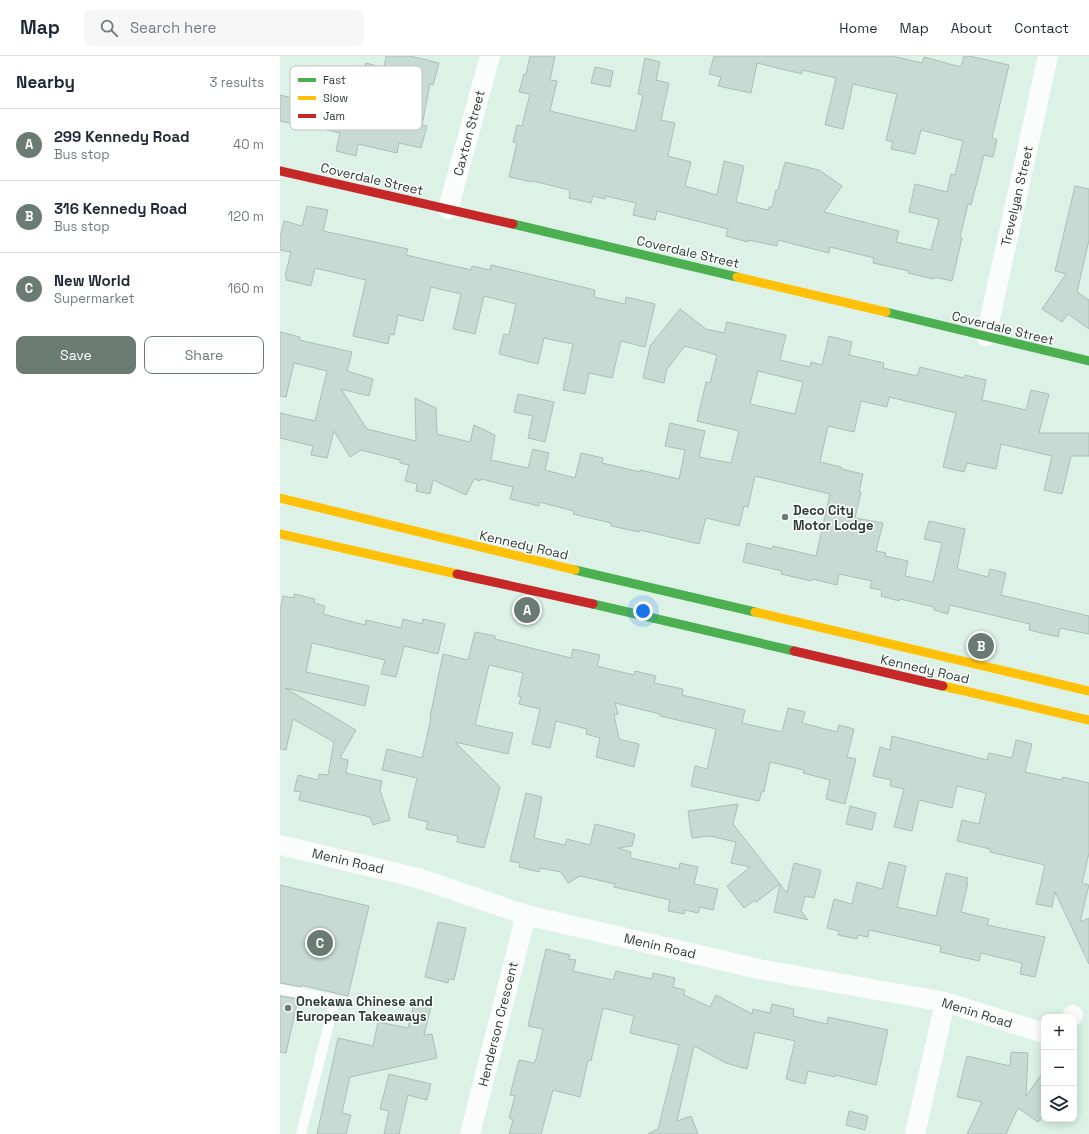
<!DOCTYPE html>
<meta charset="utf-8">
<style>
:root{--surface:#fff;--page:#f6f6f7;--text:#1f2937;--muted:#747a83;--line:#e0e1e3;--accent:#6a7b72}
body{margin:0;font-family:"Space Grotesk",sans-serif;background:var(--page);color:var(--text)}
.controls{position:absolute;right:12px;bottom:12px;display:grid;overflow:hidden;border-radius:8px;box-shadow:0 2px 10px #0003}
.controls button{width:36px;height:36px;display:grid;place-items:center;padding:0;border:0;border-bottom:1px solid var(--line);background:var(--surface);color:var(--text);font:20px sans-serif}
.you{position:absolute;left:363px;top:555px;width:14px;height:14px;margin:-10px;border:3px solid #fff;border-radius:50%;background:#1a73e8;box-shadow:0 0 0 6px #1a73e833}
.badge{display:grid;place-items:center;width:26px;height:26px;border-radius:50%;background:var(--accent);color:#fff;font-size:13px;font-weight:700}
.pin{position:absolute;translate:-50% -50%;border:2px solid #fff;box-shadow:0 1px 4px #0006}
.list{margin:0;padding:0;list-style:none}
h2{display:flex;justify-content:space-between;align-items:center;height:52px;margin:0;padding:0 16px;font-size:17px}
h2 small{font-size:13px;font-weight:400;color:var(--muted)}
.list li{display:grid;grid-template-columns:26px 1fr auto;gap:12px;align-items:center;box-sizing:border-box;height:72px;padding:0 16px;border-top:1px solid var(--line)}
.list b{display:block;font-size:15px;white-space:nowrap}
.list p{margin:0;font-size:13px;white-space:nowrap;color:var(--muted)}
.list em{font-size:13px;font-style:normal;color:var(--muted)}
.actions{display:flex;gap:8px;padding:12px 16px}
.actions a{flex:1;padding:9px 0;border:1px solid var(--accent);border-radius:8px;text-align:center;font-size:14px;color:var(--accent)}
.actions .main{background:var(--accent);color:#fff}
.icon{flex:none;width:22px;height:22px;fill:none;stroke:currentColor;stroke-width:2;stroke-linecap:round;stroke-linejoin:round}
.map{position:relative;flex:none;width:809px;height:1078px;overflow:hidden}
header{display:flex;align-items:center;gap:24px;box-sizing:border-box;height:56px;padding:0 20px;background:var(--surface);border-bottom:1px solid var(--line)}
header strong{font-size:19px}
nav{display:flex;gap:22px;margin-inline-start:auto;font-size:14px}
.search{width:280px;height:36px;background:var(--page);display:flex;align-items:center;gap:10px;box-sizing:border-box;padding:0 14px;border-radius:8px;color:var(--muted);font-size:15px}
main{display:flex}
aside{flex:1;background:var(--surface)}
.map>svg:first-child{display:block}
.building{fill:#c7dbd4;stroke:#abbeb7;fill-rule:evenodd}
.lines{fill:none;stroke-linecap:round;stroke-linejoin:round}
.lane{stroke:#fafdfb;stroke-width:10}
.street{stroke:#fafdfb;stroke-width:20}
.fast{stroke:#4caf50;stroke-width:9}
.slow{stroke:#ffc107;stroke-width:9}
.jam{stroke:#c62828;stroke-width:9}
.poi-dot{fill:#6a7b72;stroke:#fff;stroke-width:1.5}
.labels{text-anchor:middle;dominant-baseline:central;stroke-width:3;stroke-linejoin:round;paint-order:stroke}
.street-label{font-size:13px;fill:#2c3b33;stroke:#fff}
.poi-label{font-size:13px;font-weight:bold;fill:#2c3b33;stroke:#fff;text-anchor:start}
.key{fill:#fff;stroke:#c0c4c2;stroke-width:1}
.key-label{font-size:11px;fill:#2c3b33}
</style>
<header>
<strong>Map</strong>
<div class="search"><svg class="icon" aria-label="search" viewBox="0 0 24 24"><circle cx="10" cy="10" r="6"/><path d="M15 15l6 6"/></svg>Search here</div>
<nav><a>Home</a><a>Map</a><a>About</a><a>Contact</a></nav>
</header>
<main>
<aside>
<h2>Nearby<small>3 results</small></h2>
<ul class="list">
<li><span class="badge">A</span><div><b>299 Kennedy Road</b><p>Bus stop</p></div><em>40 m</em></li>
<li><span class="badge">B</span><div><b>316 Kennedy Road</b><p>Bus stop</p></div><em>120 m</em></li>
<li><span class="badge">C</span><div><b>New World</b><p>Supermarket</p></div><em>160 m</em></li>
</ul>
<div class="actions"><a class="main">Save</a><a>Share</a></div>
</aside>
<div class="map">
<svg width="809" height="1078" viewBox="0 0 809 1078">
<rect width="100%" height="100%" fill="#dcf2e6"/>
<!-- building -->
<path class="building" d="M106,0H130L159,7L153,29L150,28L142,69L147,70L141,92L119,87L117,97L78,88L76,100L56,95L60,77L30,70V72L0,65V39L42,49L48,23L80,30L86,7L104,12Z
M250,0H275L270,24L277,25L270,55L355,75L363,39L358,38L365,2L380,6L376,24L389,27L381,64L395,67L388,100L411,106L405,130L437,139L444,105L464,110L456,146L488,154L489,151H492L496,134H498L505,106L539,114L562,130L544,156L619,175L616,186L651,194L659,163L629,156L635,128L667,136L671,118L675,119L683,85L641,74L635,98L611,93L613,86L606,84L617,38L573,28L563,73L545,69L556,22L522,14V18L477,7L471,37L438,30L441,21L429,18L434,0H612L642,7L644,1L681,11L684,0H689L729,9L712,82L717,84L713,101L704,99L691,149L688,148L680,181L682,182L672,225L654,221V223L628,217L629,215L593,207L594,202L550,191L549,197L498,184L497,190L468,184V186L446,180L448,173L377,155L375,164L353,159L356,147L326,140L325,143L313,140L311,147L289,142L290,134L253,125L252,126L229,121L237,87L233,86L237,69L242,70L250,38L239,36L244,18H246Z
M315,11L333,15L330,31L311,27Z
M795,130L809,133V184L797,236L809,244V273L788,258L782,266L762,253L786,218L775,215Z
M27,150L48,154L43,175L128,193L126,199L191,214L192,210L210,214L211,209L315,234L314,241L345,248L346,241L375,248L365,291L341,285L332,322L309,317L305,338L283,334L293,288L264,282L258,308L219,298L224,278L229,279L236,248L204,240L195,278L173,273L181,238L151,231L143,265L118,259L114,279L110,278L108,288L73,280L86,224L35,212L31,230L6,224L7,221L5,220L11,196L0,194V182L4,165L22,170Z
M400,253L426,273L444,277L447,266L506,279L500,304L530,311L531,306L542,309L549,280L572,286L569,299L604,307L603,312L637,320L640,311L684,322L685,319L706,324L702,344L746,354L751,334L769,338L759,377H809V400H791L782,438L764,434L772,400L721,388L716,413L687,407L684,416L663,411L676,357L609,341L607,351L581,345L574,376L548,370L540,406L561,411V413L583,418L579,436H581L575,462L603,467L596,495L606,497L605,500L628,505L625,520L653,526L662,487L644,483L649,465L685,473L677,513L708,521L710,513L726,517L721,539L809,560V578L780,572L778,581L749,574L750,568L670,549L668,558L654,554V551L620,543L619,545L601,540L602,534L590,532L592,525L559,518L557,529L532,523L531,525L501,518L502,515L463,506L467,487L492,493L493,490L536,500L550,438L475,420L468,451L464,450L459,470L426,462L419,488L360,474L359,476L331,470V467L293,458L294,455L259,446V450L230,443L233,431L201,423L200,425L194,423L186,439L153,424L150,438L136,435L137,428L125,425L129,409L120,407V404L81,394L70,401L54,375L47,402L31,399L33,390L0,382V357L35,365L47,315L14,307L6,341L0,340V276L20,281L19,284L72,296L67,315L93,323L89,340L61,333L87,373L136,385L135,342L156,352L157,378L190,386L194,369L215,379L211,404L248,412L253,393L269,397L265,414L295,422L301,397L323,402L322,407L360,416V414L399,423L405,394L385,390L390,367L425,375L419,401L451,407L459,375L417,365L426,326L430,327L437,299L405,290L387,313L384,327L363,322L370,290ZM478,315L523,326L515,358L470,348Z
M238,338L274,346L265,386L248,382L253,360L234,356Z
M14,538L35,543L34,547L45,550L43,558L85,569L86,564L121,572L123,563L142,568L143,563L165,568L158,598L124,590L116,621L101,618L105,604L32,587L26,616L89,630L85,650L5,632L76,674L60,702L68,704L66,717L102,725L100,734L110,764L93,769L90,761L19,744L21,736L14,735L18,719L38,724L39,718L48,719L54,686L13,663L6,694L0,693V555L3,540L14,542Z
M195,576L215,580V583L291,602L293,593L320,599L317,610L354,619L355,615L376,620L374,627L403,633L402,639L465,654L462,667L502,676L508,652L525,656L522,667L557,676L559,669L574,673L567,701L576,703L565,748L546,743L550,724L523,717L524,714L490,706L484,736L482,735L479,745L411,730L415,710L427,713L436,673L380,660V658L335,647L338,658L334,659L339,683L359,688L354,711L316,701L320,682L306,678L307,673L276,665L270,692L252,688L260,653L239,648L241,641L238,640L243,617L209,609L195,669L233,677L228,698L175,686L220,731L204,792L177,786L178,780L146,773L148,766L128,761L137,722L102,714L107,693L142,702L150,667L151,661H150L163,598L188,604Z
M612,680L707,704L709,697L732,702L736,684L752,688L745,716L781,724L783,721L809,727V797L802,827L809,829L800,866L809,862V908L775,836L772,851L756,848L765,809L710,796V793L677,785L682,764L699,768L706,737L677,730L672,752L639,744L632,775L614,771L624,733L610,730L611,724L593,720L600,691L610,694Z
M246,737L262,741L254,782L285,789L287,783L310,789L315,768L355,778L352,790L338,792L351,796L350,802L399,813L400,807L418,811L414,828L438,833L433,854L420,851L418,857L405,854L404,858L388,855L390,844L334,831L335,828L300,820L288,827L281,816L260,812L259,816L239,811L240,807L230,805Z
M458,748L453,768L500,828L476,846L475,844L464,852L447,830L470,811L451,807L456,786L430,780L412,782L408,755Z
M570,750L596,757L592,774L566,768Z
M609,806L626,810L617,851L656,860L666,817L688,822L686,827H688L681,856L709,863L707,869L765,881L755,921L740,918L742,907L701,897L699,905L660,896L661,890L589,874L588,881L578,879L577,883L558,879L559,875L547,872L554,843L572,848L577,826L602,833Z
M514,807L541,814L534,842L525,840L521,855L528,864L494,856L500,828L507,837Z
M0,829L89,850L68,940L21,929V931L0,927Z
M158,866L186,872L174,924L169,923L168,927L145,921Z
M266,893L290,899L288,903L296,904L293,915L333,924L336,915L372,923L373,917L395,922L393,931L405,934L404,939L430,951L436,939L472,958L473,953L490,957L492,948L514,953L513,960L547,968L548,961L608,974L596,1029L555,1019V1021L528,1015L525,1028L506,1023L515,985L475,976L467,1013L446,1007L414,990L397,1065L411,1060L418,1078H368L378,1073L399,989L350,977L354,960L323,952L311,1005L308,1004L300,1041L273,1034L261,1078H229L233,1064L229,1062L235,1040L230,1039L239,1004L254,1007L256,1003L263,973L248,970Z
M0,940L18,943L6,997L0,996Z
M134,948L151,951L144,979L152,978L157,1002L70,1021L62,1057L71,1059L66,1078H37L58,982L93,990L98,966L128,972Z
M731,996L748,997L746,1040L764,1015V1058L758,1066L738,1052L726,1078H687L702,1046L677,1041L687,1000L730,1010Z
M109,1018L151,1028L147,1044L128,1039L119,1078H104L109,1055L100,1053Z
M569,1055L588,1060L585,1074L566,1069Z"/>
<g class="lines">
<!-- lane -->
<path class="lane" d="M0,933L55,944L21,1078"/>
<!-- street -->
<path class="street" d="M168,153L210,0
M706,280L768,0
M0,789L138,822L246,859L479,913L665,946L764,977
M792,961L793,959
M190,1078L246,859
M635,1078L665,946"/>
<!-- fast -->
<path class="fast" d="M233,168L457,221
M606,256L809,305
M295,514L475,556
M313,548L514,595"/>
<!-- slow -->
<path class="slow" d="M457,221L606,256
M0,442L295,514
M0,478L177,518
M475,556L809,635
M663,630L809,664"/>
<!-- jam -->
<path class="jam" d="M0,115L233,168
M177,518L313,548
M514,595L663,630"/>
</g>
<!-- markers -->
<g class="poi-dot">
<circle cx="505" cy="461" r="4"/>
<circle cx="8" cy="952" r="4"/>
</g>
<g class="labels">
<!-- street labels -->
<g class="street-label">
<text transform="translate(189 77) rotate(-75)">Caxton Street</text>
<text transform="translate(92 123) rotate(13)">Coverdale Street</text>
<text transform="translate(737 140) rotate(-77)">Trevelyan Street</text>
<text transform="translate(408 196) rotate(13)">Coverdale Street</text>
<text transform="translate(723 272) rotate(14)">Coverdale Street</text>
<text transform="translate(244 489) rotate(13)">Kennedy Road</text>
<text transform="translate(645 613) rotate(13)">Kennedy Road</text>
<text transform="translate(68 805) rotate(13)">Menin Road</text>
<text transform="translate(380 890) rotate(13)">Menin Road</text>
<text transform="translate(697 957) rotate(17)">Menin Road</text>
<text transform="translate(218 968) rotate(-76)">Henderson Crescent</text>
</g>
<!-- poi labels -->
<g class="poi-label">
<text x="513" y="454">Deco City<tspan x="513" dy="15">Motor Lodge</tspan></text>
<text x="16" y="945">Onekawa Chinese and<tspan x="16" dy="15">European Takeaways</tspan></text>
</g>
</g>
<!-- legend -->
<rect x="10" y="10" width="132" height="64" rx="6" class="key"/>
<rect x="18" y="22" width="18" height="4" fill="#4caf50"/>
<rect x="18" y="40" width="18" height="4" fill="#ffc107"/>
<rect x="18" y="58" width="18" height="4" fill="#c62828"/>
<g class="key-label">
<text x="43" y="28">Fast</text>
<text x="43" y="46">Slow</text>
<text x="43" y="64">Jam</text>
</g>
</svg>
<div class="controls">
<button>+</button>
<button>−</button>
<button><svg class="icon" aria-label="layers" viewBox="0 0 24 24"><path d="M12 4l9 5-9 5-9-5zM3 14l9 5 9-5"/></svg></button>
</div>
<div class="you"></div>
<div class="pin badge" style="left:247px;top:554px">A</div>
<div class="pin badge" style="left:701px;top:590px">B</div>
<div class="pin badge" style="left:40px;top:887px">C</div>
</div>
</main>
